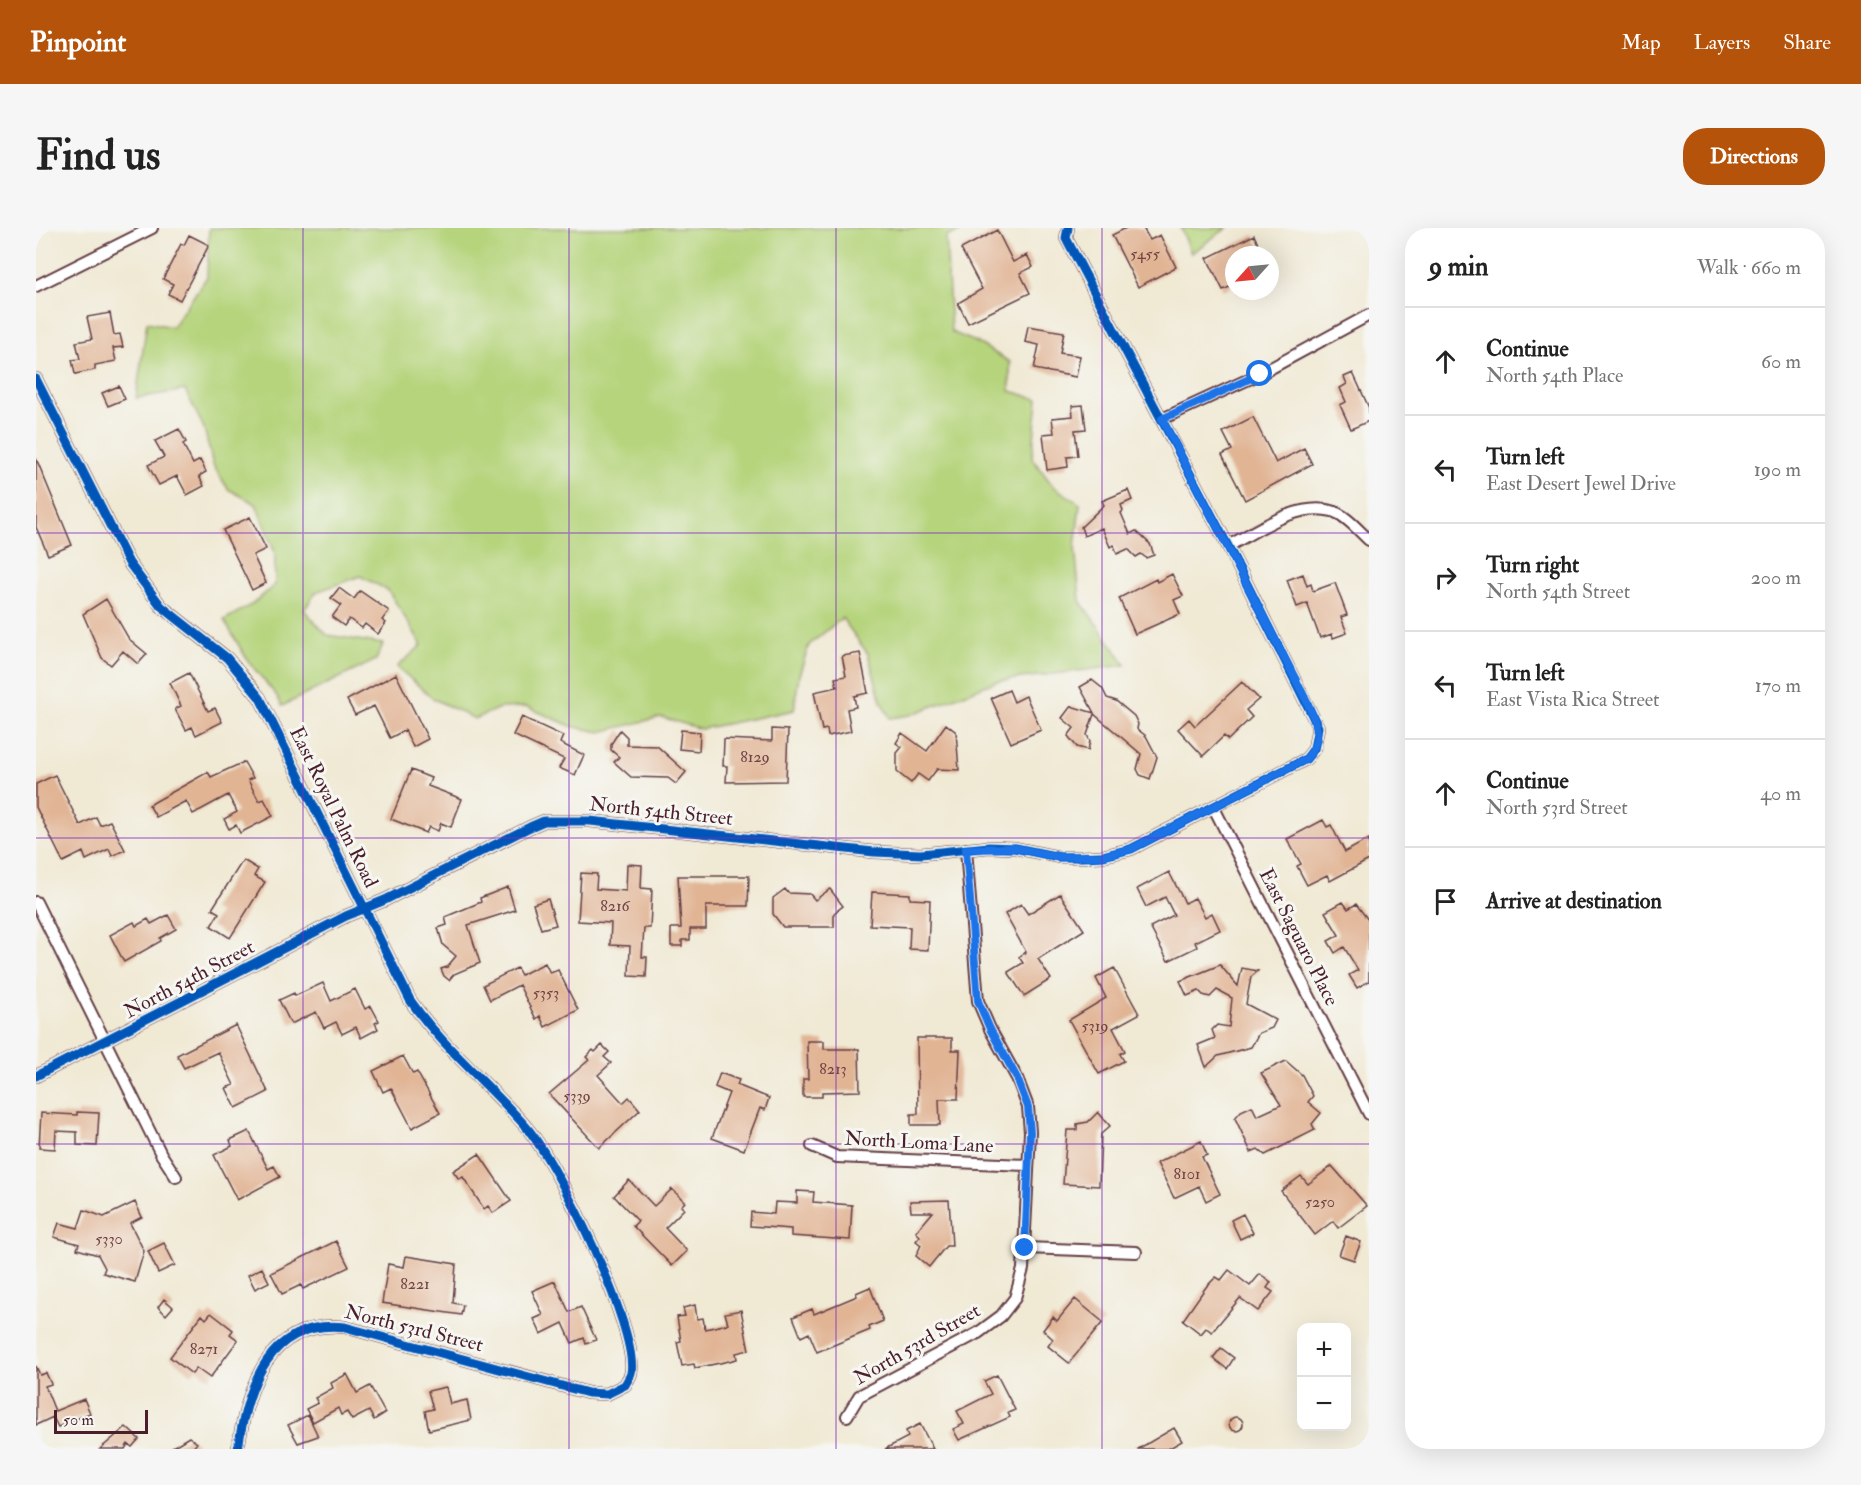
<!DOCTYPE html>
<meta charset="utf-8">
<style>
:root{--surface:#fff;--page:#f6f6f6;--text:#222;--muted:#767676;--line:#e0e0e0;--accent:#b45309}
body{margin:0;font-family:"IM FELL Double Pica",serif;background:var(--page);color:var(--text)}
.controls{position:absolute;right:18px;bottom:18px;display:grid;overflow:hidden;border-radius:12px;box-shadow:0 6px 24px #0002}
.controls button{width:54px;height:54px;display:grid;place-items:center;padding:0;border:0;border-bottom:2px solid var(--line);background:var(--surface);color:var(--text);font:30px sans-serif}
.compass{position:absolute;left:1189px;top:18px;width:54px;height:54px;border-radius:50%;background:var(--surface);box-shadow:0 6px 24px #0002;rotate:243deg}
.scale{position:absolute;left:18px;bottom:15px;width:94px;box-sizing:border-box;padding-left:6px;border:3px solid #4a1f2b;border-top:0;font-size:16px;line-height:21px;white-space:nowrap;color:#4a1f2b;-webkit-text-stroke:4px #f6f6f2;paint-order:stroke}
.stop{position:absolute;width:18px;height:18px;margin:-14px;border:4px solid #1a73e8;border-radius:50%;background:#fff}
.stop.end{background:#1a73e8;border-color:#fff;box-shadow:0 2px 6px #0008}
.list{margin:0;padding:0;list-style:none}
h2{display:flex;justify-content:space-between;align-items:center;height:78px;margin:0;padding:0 24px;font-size:26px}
h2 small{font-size:20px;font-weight:400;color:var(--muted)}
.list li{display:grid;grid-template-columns:39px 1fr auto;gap:18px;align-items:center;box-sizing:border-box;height:108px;padding:0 24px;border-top:2px solid var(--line)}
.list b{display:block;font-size:22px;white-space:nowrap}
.list p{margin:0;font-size:20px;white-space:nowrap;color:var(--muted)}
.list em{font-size:20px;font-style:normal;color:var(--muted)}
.icon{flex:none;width:33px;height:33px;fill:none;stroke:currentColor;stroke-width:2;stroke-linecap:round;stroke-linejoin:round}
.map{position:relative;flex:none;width:1333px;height:1221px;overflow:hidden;border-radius:24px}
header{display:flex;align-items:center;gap:36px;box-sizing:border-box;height:84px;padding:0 30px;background:var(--accent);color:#fff}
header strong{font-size:28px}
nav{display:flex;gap:33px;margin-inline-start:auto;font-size:21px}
.intro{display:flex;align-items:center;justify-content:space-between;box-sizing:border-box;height:144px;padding:0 36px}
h1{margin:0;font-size:42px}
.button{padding:15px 27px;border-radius:24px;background:var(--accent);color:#fff;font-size:21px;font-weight:700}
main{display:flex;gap:36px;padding:0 36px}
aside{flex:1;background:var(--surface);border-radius:24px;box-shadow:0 6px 24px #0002}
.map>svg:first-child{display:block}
.green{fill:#b5d47b;stroke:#807a53;stroke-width:1.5}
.building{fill:#e1b494}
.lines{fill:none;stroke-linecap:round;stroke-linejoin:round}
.street-casing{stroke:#633d44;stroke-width:14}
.street{stroke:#fff;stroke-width:10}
.cycleway-casing{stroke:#f6f6f2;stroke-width:13}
.cycleway{stroke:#0057b8;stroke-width:9}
.route{stroke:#1a73e8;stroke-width:8}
.grid{fill:none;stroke:#7b2cbf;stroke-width:1.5;stroke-opacity:0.55}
.labels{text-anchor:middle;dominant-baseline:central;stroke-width:6;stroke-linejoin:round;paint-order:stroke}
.number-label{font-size:16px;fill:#704445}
.street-label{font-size:20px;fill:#4a1f2b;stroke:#f6f6f2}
</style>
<header>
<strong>Pinpoint</strong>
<nav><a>Map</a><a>Layers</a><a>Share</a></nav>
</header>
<div class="intro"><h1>Find us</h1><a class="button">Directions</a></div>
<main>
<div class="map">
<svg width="1333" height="1221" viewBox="0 0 1333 1221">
<rect width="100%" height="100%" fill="#f6f6f2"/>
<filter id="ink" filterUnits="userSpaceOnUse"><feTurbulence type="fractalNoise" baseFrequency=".0167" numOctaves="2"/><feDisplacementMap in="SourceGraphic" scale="12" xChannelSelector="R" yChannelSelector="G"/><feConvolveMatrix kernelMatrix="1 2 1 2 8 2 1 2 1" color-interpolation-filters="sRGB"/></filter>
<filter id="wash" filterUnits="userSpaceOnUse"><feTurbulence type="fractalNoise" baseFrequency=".008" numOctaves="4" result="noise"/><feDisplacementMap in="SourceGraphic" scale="24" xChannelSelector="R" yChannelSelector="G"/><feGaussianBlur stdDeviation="1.35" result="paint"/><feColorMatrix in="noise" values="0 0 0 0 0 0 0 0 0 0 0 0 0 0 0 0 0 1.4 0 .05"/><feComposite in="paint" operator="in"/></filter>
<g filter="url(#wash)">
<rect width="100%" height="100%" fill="#f0e9d4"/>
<!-- green -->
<path class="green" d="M173,0H932L910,9L915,104L940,114L974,134V163L1002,171L996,230L1017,258L1044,276L1039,319L1044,373L1090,437L961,453L874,487L854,490L845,473L832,426L806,390L773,417L763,447L758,482L665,501L625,489L564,504L535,498L491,479L463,480L439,491L398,471L361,439L386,417L352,362L324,348L280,364L268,382L291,407L347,416L340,432L246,478L241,468L212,433L188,392L215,377L239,357V325L220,276L192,261L177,237L168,200L149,162L100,170L111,94L136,99L171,49Z
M1145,0H1191L1155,25Z"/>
<g id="blocks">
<!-- building -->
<path class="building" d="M1090,0H1107L1114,12L1124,7L1140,39L1102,59L1076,7Z
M961,2L977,34L991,27L997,39L984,45L994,65L932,95L922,75L946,61L925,21Z
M153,7L173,17L144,72L132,66L137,56L127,51L145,16L148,17Z
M1218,7L1227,27H1198V57L1187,62L1171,30Z
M74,85L78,107L84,106L87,119L77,120L80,133L59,137V142L39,146L36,132L44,131L40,114L56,111L51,89Z
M992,98L1028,104L1024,125L1044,128L1040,149L998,141L1003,117L989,114Z
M1317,145L1333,180V193L1315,201L1304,177L1310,174L1304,160L1311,156L1308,149Z
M83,158L89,171L72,178L66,165Z
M1047,177L1050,201L1039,202L1042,228L1031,229L1032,239L1011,242L1007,206L1018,205L1016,190L1037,188L1036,178Z
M1217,189L1240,235L1268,220L1276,236L1209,272L1186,227L1196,222L1187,204Z
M143,201L150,214L147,216L157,236L164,232L170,244L163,248L168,258L151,267L141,248L123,257L112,237L128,229L119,213Z
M0,230L36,317L12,327L0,299Z
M1092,262L1096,272L1085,277L1087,283L1085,285L1094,306L1100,303L1114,316L1118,327L1110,330L1105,326L1100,329L1092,321L1081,326L1078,317L1074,319L1066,300L1048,308L1045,299L1068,277L1066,273Z
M214,289L230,321L217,327L230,355L216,362L187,302Z
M1136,346L1147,368L1138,372L1144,386L1099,406L1083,370L1120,351L1121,354Z
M1267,346L1271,358L1275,356L1277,363L1299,355L1311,387L1305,389L1311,405L1297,410L1296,406L1284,410L1271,375L1261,379L1251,352Z
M303,360L318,371L324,363L353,383L346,392L350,395L342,406L329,396L326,400L313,391L308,398L296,389L305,377L295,370Z
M70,371L93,411L111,426L102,436L87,423L75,437L66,430L47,386Z
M824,425L832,465L818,468L820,479L811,481L815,503L792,508L791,501L786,502L778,464L801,459L799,450L810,448L806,428Z
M153,445L172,483L179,480L186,494L160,507L156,499L150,502L139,481L145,478L134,455Z
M360,446L392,511L377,519L369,502L354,510L338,478L319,487L311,472Z
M1056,452L1066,460L1071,470L1080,473L1098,488L1102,496L1101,501L1110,508L1121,529L1114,551L1104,547L1101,541L1105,526L1058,486L1051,507L1054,513L1052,522L1041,519L1032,508L1038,500L1026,490L1035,478L1058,485L1044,459Z
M1206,454L1223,471L1210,482L1216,489L1192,512L1188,508L1167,528L1142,501L1153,491L1159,498Z
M973,462L978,474L990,468L1005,502L975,515L955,470Z
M486,489L527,508L524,515L548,527L539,547L523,540L528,531L477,507Z
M910,496L920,504L923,542L901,541L892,553L882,546L875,555L861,544V525L866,519L860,515L866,505L891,523Z
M736,501L752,502L750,553L690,554L691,538H687L688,511L736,513Z
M584,502L591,509V517L621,518L650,544L640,556L632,550L595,549L578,534L583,529L575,522V516Z
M645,502L664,504L663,523L643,521Z
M208,534L217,550L212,552L223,573L228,571L237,588L204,605L200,597L193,601L188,591L201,584L192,567L157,586L150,573L120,589L113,577L172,544L175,549Z
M375,542L395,550L392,558L426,571L415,599L405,595L402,603L393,599L390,605L355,591Z
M19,547L44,597L60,589L64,597L74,593L89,622L76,628L73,621L50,632L47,624L27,634L0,579V556Z
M1287,592L1291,599L1295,597L1309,624L1333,611V632L1294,653L1291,647L1271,657L1261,638L1265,636L1251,611Z
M207,632L222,641L218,648L229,654L194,710L175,698L183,685L176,681Z
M591,636L606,637L605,660L616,661L614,700H608L606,729H611L610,749L593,748L594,718L574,717L575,695L542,693L545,645L561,646L560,661L590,663Z
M1133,644L1149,675L1159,670L1169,689L1176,685L1184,702L1159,714L1161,719L1132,733L1114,699L1138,687L1129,669L1110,679L1101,661Z
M642,648H713L712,678H670V701H654V712H646V718H635V700H645Z
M472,659L479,682L432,697L444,735L418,746L413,752L408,748L405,741L411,739L420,728L407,717L402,700L411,697L409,689L445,674L444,670Z
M749,661L752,665L774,666L779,672L794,661L807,678L798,685V699H747L737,686V670Z
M836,664L874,666V671L894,672L892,722L873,721L874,699L834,697Z
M1024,666L1048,702L1002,731L1015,751L988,768L972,744L987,735L983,729L990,724L969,686L985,676L992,686Z
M512,671L520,697L505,701L497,676Z
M1307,674L1312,681L1320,676L1333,693V753L1321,760L1313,747L1322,742L1308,719L1299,725L1292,713L1303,707L1289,684Z
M132,687L140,701L124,710L125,713L88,734L74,707L98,694L100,698L112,691L115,696Z
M509,735L514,745L522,742L542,782L509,799L504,788L500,791L483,757L454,772L447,757L481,740L485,747Z
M1184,737L1202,758L1206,740L1222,743L1215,749L1210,776L1240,792L1236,800L1223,805L1215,819L1182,828L1170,839L1162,817L1179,810L1176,802L1181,797L1193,799L1196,770L1181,762L1174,769L1167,767L1163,763L1151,768L1144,753Z
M1078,740L1103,786L1077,800L1089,823L1084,826L1088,833L1063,846L1033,792L1070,770L1060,750Z
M287,755L295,773L319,761L329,781L335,778L343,793L339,795L342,801L325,810L320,799L306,806L300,794L288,800L280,784L255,796L243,772L258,765L259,768Z
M200,797L232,864L200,880L190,860L198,857L182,824L148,840L141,827Z
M881,810H916V822H924L922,871H903L904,897H875V886H882Z
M771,813H788V821H823L824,863L786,864V869H767V851H772Z
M566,817L573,824L568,829L575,835L562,847L587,875L593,869L604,882L563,920L513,866L553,832L550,829L557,822L559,824Z
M367,828L377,846L381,844L404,885L376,900L355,860L347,864L337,843Z
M1250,833L1266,847L1277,868L1272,874L1285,885L1276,896L1279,902L1229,927L1222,921L1215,924L1199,890L1205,883L1216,878L1221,888L1245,877L1225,845Z
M684,845L703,852L701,857L733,870L729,882L724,880L708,922L676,910L693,865L679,859Z
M41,884L63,885L61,918L41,917V904L20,903L19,921L3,920L5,885L41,887Z
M1062,884L1074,898L1065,906L1063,958L1027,956L1031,902H1041V896L1052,894Z
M213,903L232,941L238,938L244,949L201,972L178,927L196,918L194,912Z
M1165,913L1171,927L1166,929L1184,966L1170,973L1163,958L1138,970L1121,935Z
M443,926L475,973L457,985L452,978L448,981L427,949L423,951L417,943Z
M1296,938L1331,978L1302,1000L1297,993L1279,1007L1245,963L1265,948L1272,956Z
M593,952L618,978L636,961L649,974L645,978L648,981L629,1000L651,1023L636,1038L597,998L602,993L578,968Z
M761,963L778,964L777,974L816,977L814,1012L755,1008V1001L714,998L715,984L738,986L739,974L761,975Z
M913,972L916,1018H910L893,1039L880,1028L885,1017L880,1013L884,1008L880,1004L897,984H875L874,973Z
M99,974L106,989L94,995L108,1023L99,1054L67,1045L69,1040L62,1027L41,1021L43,1016L18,1009L23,995L42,1000L48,982L68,989Z
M1207,986L1217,1005L1204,1011L1195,992Z
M1310,1008L1325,1014L1318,1032L1303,1027Z
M300,1013L313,1039L267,1061L265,1057L246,1066L235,1045Z
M128,1015L139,1037L122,1045L112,1023Z
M370,1028L420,1036L417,1075L427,1077L425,1087L346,1075L352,1036L368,1039Z
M226,1040L233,1054L219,1061L212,1047Z
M1193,1042L1214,1058L1224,1046L1235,1054L1231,1060L1237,1064L1222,1083L1204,1070L1176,1104L1170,1100L1165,1106L1147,1092L1170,1059L1180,1049L1185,1052Z
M519,1053L533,1084L545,1079L560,1112L550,1116L548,1110L536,1115L527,1095L505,1106L498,1091L507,1087L496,1063Z
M834,1059L847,1093L833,1099L834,1102L781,1124L773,1105L765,1109L757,1089L776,1081L778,1086L821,1068L820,1065Z
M128,1071L137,1079L130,1087L122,1079Z
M1039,1071L1067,1094L1033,1135L1012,1118L1017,1111L1007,1102L1017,1089L1021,1093Z
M659,1077L661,1091L667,1090L669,1101L692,1096L689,1085L705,1082L713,1122L700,1125L701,1131L689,1134L659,1140L658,1136L646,1138L641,1114L645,1113L641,1089L649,1088L647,1080Z
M175,1085L197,1102L194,1106L202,1112L174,1150L160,1140L156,1146L134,1129L166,1087L170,1091Z
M1185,1120L1198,1130L1191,1141L1177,1130Z
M0,1138L4,1147L10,1145L15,1156L9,1158L19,1183L48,1171L54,1185L22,1199L17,1189L0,1197Z
M311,1146L321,1165L334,1158L349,1185L338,1192L333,1183L316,1192L311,1184L305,1187L302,1180L277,1194L270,1181L282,1175L279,1170L297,1160L295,1155Z
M961,1147L979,1182L972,1185L974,1189L923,1212L917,1201L928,1196L921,1183L955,1166L948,1153Z
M410,1159L414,1176L431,1172L435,1192L393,1202L389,1183L397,1181L392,1163Z
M272,1187L282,1208L262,1215L252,1197Z
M1193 1196a7 7 0 1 1 14 0a7 7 0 1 1-14 0Z
M884,1196L897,1221H849L872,1209L870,1203Z
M90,1199L103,1211L96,1219L92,1216L89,1221H64Z
M1138,1200L1146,1213L1132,1221H1102Z
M153,1209L161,1215L156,1221H133Z"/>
</g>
</g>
<g filter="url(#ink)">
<use href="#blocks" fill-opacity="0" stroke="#633d44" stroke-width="1.5"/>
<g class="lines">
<defs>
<path id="street" d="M0,58L116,0
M0,151L93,335L125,378L191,430L224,470L374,772C407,820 453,856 491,900C521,935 603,1101 595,1145C594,1149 591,1153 589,1157L571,1166L552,1165L309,1099C233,1091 211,1158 202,1221
M1126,191L1224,146L1333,87
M1192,318C1223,302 1260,274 1296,283C1310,287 1323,303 1333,312
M1178,580L1333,886
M0,674L125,926L140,949
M0,848L310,688L349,672L494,599L508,593H554L838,624L885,626L953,619L979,620L1023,629H1045L1067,628L1095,621L1270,531L1278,521L1282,499L1192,318L1030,10L1032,0
M776,918L801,929L991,937
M989,1020L1100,1024
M811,1188L823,1168L942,1105L965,1088L979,1070L987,1041L994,904L992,879L981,850L954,801L942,773L930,621"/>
</defs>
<!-- street casing -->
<use href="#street" class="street-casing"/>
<!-- street -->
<use href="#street" class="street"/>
<defs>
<path id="cycleway" d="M0,151L93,335L125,378L191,430L224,470L374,772C407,820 453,856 491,900C521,935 603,1101 595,1145C594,1149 591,1153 589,1157L571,1166L552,1165L309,1099C233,1091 211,1158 202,1221
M0,848L310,688L349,672L494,599L508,593H554L838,624L885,626L953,619L979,620L1023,629H1045L1067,628L1095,621L1270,531L1278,521L1282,499L1192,318L1030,10L1032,0"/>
</defs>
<!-- cycleway casing -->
<use href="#cycleway" class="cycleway-casing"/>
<!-- cycleway -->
<use href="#cycleway" class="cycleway"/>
</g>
</g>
<g class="lines" filter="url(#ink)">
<!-- route -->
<path class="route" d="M989,1020L994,904L992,879L981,850L954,801L942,773L930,621L979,620L1023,629L1067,628L1095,621L1270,531C1288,510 1281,497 1271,474L1126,191L1224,146"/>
</g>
<!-- grid -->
<path class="grid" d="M267,0V1221M533,0V1221M800,0V1221M1066,0V1221M0,305H1333M0,610H1333M0,916H1333"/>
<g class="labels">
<!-- number labels -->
<g class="number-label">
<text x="1109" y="26">5455</text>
<text x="719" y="529">8129</text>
<text x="579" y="678">8216</text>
<text x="510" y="765">5353</text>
<text x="1059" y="798">5319</text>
<text x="797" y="841">8213</text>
<text x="541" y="868">5339</text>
<text x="1151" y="946">8101</text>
<text x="1284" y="974">5250</text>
<text x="73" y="1011">5330</text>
<text x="379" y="1056">8221</text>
<text x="168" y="1121">8271</text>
</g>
<!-- street labels -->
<g class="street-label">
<text transform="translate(298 579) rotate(64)">East Royal Palm Road</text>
<text transform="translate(625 583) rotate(6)">North 54th Street</text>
<text transform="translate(1263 709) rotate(63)">East Saguaro Place</text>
<text transform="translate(153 751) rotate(-28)">North 54th Street</text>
<text transform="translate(883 914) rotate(3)">North Loma Lane</text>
<text transform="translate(378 1100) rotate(14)">North 53rd Street</text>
<text transform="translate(881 1116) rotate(-30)">North 53rd Street</text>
</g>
</g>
</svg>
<div class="controls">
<button>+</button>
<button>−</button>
</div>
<svg class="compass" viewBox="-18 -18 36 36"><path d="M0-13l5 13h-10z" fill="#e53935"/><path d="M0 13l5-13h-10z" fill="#767676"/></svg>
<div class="scale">50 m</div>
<div class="stop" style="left:1224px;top:146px"></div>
<div class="stop end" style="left:989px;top:1020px"></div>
</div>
<aside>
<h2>9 min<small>Walk · 660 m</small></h2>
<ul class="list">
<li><svg class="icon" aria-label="ahead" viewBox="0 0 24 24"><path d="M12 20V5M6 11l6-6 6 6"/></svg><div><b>Continue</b><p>North 54th Place</p></div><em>60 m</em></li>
<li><svg class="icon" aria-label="left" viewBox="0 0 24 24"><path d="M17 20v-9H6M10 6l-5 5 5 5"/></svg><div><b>Turn left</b><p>East Desert Jewel Drive</p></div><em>190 m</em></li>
<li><svg class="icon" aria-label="right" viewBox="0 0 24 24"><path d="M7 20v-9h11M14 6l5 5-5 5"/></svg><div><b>Turn right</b><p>North 54th Street</p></div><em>200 m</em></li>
<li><svg class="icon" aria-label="left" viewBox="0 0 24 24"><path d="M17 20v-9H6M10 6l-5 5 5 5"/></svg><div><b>Turn left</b><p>East Vista Rica Street</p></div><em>170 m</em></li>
<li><svg class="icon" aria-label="ahead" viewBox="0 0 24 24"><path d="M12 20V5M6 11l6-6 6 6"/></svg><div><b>Continue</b><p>North 53rd Street</p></div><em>40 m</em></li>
<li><svg class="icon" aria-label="arrive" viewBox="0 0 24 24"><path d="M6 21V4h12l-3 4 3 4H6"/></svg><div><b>Arrive at destination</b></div></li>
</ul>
</aside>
</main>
